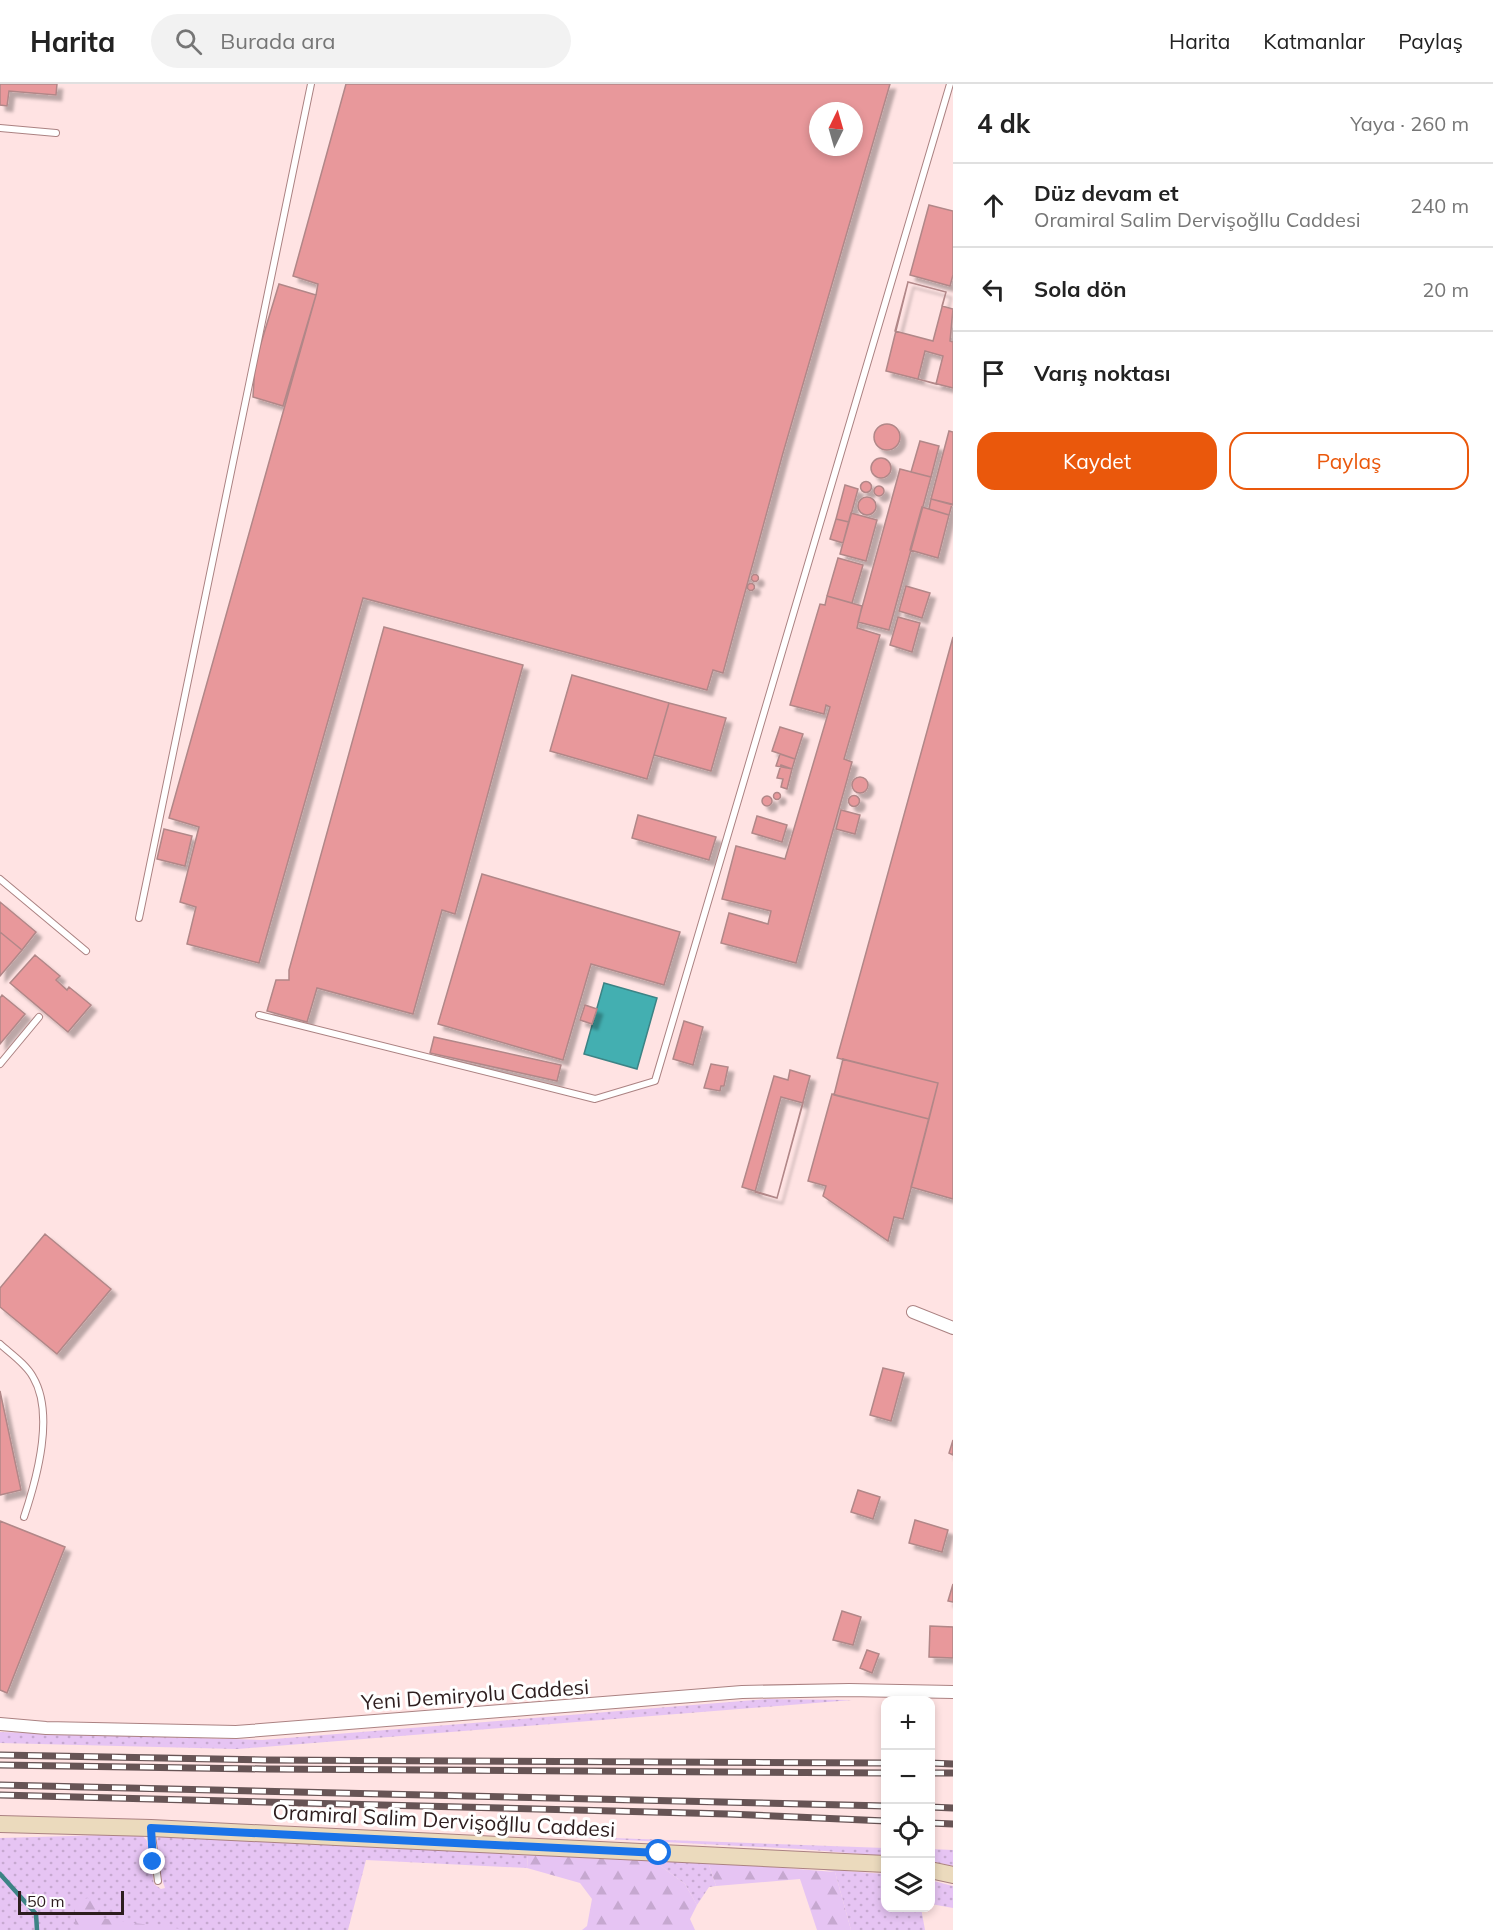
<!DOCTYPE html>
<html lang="tr">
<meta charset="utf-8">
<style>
:root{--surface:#fff;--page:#f2f2f2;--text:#222;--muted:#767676;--line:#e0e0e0;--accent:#ea580c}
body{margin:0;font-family:Mulish,sans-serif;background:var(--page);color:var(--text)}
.controls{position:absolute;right:18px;bottom:18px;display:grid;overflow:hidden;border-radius:12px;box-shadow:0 3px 9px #0003}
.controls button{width:54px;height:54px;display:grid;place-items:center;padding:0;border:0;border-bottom:2px solid var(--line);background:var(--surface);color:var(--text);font:30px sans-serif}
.compass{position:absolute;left:809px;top:18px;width:54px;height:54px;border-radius:50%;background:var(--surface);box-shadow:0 3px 9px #0003;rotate:5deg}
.scale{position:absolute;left:18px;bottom:15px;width:106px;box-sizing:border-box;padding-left:6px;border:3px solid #2d1d1e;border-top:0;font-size:16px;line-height:21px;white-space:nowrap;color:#2d1d1e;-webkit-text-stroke:4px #fff;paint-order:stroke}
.stop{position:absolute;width:18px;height:18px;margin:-14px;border:4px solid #1a73e8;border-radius:50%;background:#fff}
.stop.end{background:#1a73e8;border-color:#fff;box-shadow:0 2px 6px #0008}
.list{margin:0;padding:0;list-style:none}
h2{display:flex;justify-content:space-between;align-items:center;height:78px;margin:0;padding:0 24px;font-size:26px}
h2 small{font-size:20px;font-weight:400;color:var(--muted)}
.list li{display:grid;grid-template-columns:39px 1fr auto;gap:18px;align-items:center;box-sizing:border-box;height:84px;padding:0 24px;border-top:2px solid var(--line)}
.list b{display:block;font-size:22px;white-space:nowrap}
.list p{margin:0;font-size:20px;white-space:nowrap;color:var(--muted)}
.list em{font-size:20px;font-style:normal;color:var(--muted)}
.actions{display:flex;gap:12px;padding:18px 24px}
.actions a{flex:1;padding:14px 0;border:2px solid var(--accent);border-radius:18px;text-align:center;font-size:21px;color:var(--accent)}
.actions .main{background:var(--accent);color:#fff}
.icon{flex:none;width:33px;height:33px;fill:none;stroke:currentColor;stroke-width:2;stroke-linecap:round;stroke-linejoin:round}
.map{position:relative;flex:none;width:953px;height:1846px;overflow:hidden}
header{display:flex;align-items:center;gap:36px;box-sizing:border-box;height:84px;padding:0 30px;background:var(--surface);border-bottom:2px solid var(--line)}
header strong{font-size:28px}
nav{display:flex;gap:33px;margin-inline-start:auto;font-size:21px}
.search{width:420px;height:54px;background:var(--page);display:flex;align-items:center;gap:15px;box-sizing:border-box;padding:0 21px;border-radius:33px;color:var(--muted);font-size:22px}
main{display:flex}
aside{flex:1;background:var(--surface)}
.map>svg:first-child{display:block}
.grass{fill:url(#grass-dots)}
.forest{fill:url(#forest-firs)}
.water{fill:#43afb1;stroke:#3c8385;stroke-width:1.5}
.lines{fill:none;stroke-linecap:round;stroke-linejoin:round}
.stream{stroke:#3c8385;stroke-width:4.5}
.building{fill:#e8989b;stroke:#b18788;stroke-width:1.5;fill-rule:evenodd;filter:url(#shadow)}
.lane-casing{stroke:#ab8282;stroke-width:8}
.street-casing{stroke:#ab8282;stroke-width:14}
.secondary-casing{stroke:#ab8282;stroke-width:18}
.lane{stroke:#fff;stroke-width:6}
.street{stroke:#fff;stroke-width:12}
.secondary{stroke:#ebdabd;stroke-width:16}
.rail-casing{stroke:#675455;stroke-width:7}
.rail{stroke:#fff;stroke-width:4.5;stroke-dasharray:14;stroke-linecap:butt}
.route{stroke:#1a73e8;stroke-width:8}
.labels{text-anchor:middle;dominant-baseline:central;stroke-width:6;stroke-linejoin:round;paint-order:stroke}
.street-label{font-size:21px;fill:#2d1d1e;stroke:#fff}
</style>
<header>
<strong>Harita</strong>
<div class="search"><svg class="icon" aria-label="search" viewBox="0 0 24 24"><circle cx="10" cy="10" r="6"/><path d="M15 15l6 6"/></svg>Burada ara</div>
<nav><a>Harita</a><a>Katmanlar</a><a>Paylaş</a></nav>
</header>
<main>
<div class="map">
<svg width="953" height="1846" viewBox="0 0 953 1846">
<defs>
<pattern id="grass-dots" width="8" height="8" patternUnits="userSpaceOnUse" patternTransform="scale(1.5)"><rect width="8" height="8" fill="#e6c4f3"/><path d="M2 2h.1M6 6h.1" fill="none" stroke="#c6a8d0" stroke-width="1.8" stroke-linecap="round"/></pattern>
<pattern id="forest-firs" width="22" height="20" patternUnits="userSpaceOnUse" patternTransform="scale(1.5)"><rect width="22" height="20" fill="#e6c4f3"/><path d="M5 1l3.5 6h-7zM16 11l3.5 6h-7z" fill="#c6a8d0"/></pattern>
<filter id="shadow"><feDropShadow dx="5.5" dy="5.5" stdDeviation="1.5" flood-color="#0004"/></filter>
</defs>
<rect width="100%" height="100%" fill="#ffe3e3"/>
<!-- grass -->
<path class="grass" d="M768,1615L852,1616L237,1665L0,1659V1648L262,1656Z
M141,1750L147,1757L154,1800L161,1805L165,1804C161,1791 149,1765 159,1752L528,1770L527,1784L366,1776L348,1846H0V1754Z
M530,1751L885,1764V1772L800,1765Z
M931,1765L953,1766V1782L931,1777Z
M654,1777L708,1778L716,1802L709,1803L697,1821L685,1800Z
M820,1785L885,1790L886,1824H921L925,1846H851L835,1788Z
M930,1796L953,1802V1824L931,1820Z"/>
<!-- forest -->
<path class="forest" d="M528,1770L654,1777L685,1800L697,1821L690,1835L695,1846H582L587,1842L592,1815L580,1799L527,1784Z
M708,1778L835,1788L851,1846H817L800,1795L716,1802Z
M87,1814L96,1816L100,1822L96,1832C125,1841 155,1839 185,1846H75V1822Z"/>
<!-- water -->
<path class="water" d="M604,899L657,914L637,985L584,970Z"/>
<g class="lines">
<!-- stream -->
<path class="stream" d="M0,1790L36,1830L37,1846"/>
</g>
<!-- building -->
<path class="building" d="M0,0H57L56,11L9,7L7,22L0,21Z
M346,0H890L783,369L723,589L713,586L707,606L363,514L259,879L187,860L196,823L180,818L199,743L169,734L316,211L318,200L293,192ZM818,27H854V63H818Z
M929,121L953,127V191L950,202L910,191Z
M908,198L946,208L942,222L953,225L950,257L953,258V304L886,287Z
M908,198L946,208L933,257L895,247Z
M279,200L316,211L283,322L253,313L255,279Z
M925,267L943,272L936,300L918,295Z
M874 353a13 13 0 1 1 26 0a13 13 0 1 1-26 0Z
M949,347L953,348V421L931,415Z
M920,357L939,362L931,393L911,388Z
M871 384a10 10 0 1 1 20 0a10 10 0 1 1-20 0Z
M900,385L931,393L889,546L858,538Z
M860.5 403a5.5 5.5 0 1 1 11 0a5.5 5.5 0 1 1-11 0Z
M845,401L858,405L849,438L836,435Z
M874 407a5 5 0 1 1 10 0a5 5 0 1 1-10 0Z
M858 422a9 9 0 1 1 18 0a9 9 0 1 1-18 0Z
M931,415L952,420L949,431L929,425Z
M922,423L949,431L938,474L910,466Z
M851,429L877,436L866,477L840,470Z
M836,435L849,438L843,459L830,455Z
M838,474L863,481L852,519L827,512Z
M751.5 494a3.5 3.5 0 1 1 7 0a3.5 3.5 0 1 1-7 0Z
M747.5 503a3.5 3.5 0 1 1 7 0a3.5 3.5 0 1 1-7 0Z
M906,502L930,509L922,534L899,527Z
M827,512L862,522L857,544L880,551L844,675L852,678L796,879L721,859L729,829L768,840L771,827L722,815L736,762L785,775L830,623L826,621L824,630L790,621L820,520L825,521Z
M898,533L920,539L912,568L890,561Z
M384,543L523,581L455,830L442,826L413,930L317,904L307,938L267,927L276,896H289V886Z
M953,553V1115L911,1103L938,999L837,974Z
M572,591L669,619L647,695L550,667Z
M669,619L726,634L711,687L654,671Z
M780,643L803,650L795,675L772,667Z
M780,670L795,675L792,685L776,682Z
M781,681L792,685L787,705L781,703L783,695L777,694Z
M852 701a8 8 0 1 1 16 0a8 8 0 1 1-16 0Z
M773.5 712a3.5 3.5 0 1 1 7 0a3.5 3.5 0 1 1-7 0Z
M848.5 717a5.5 5.5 0 1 1 11 0a5.5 5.5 0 1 1-11 0Z
M762 717a5 5 0 1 1 10 0a5 5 0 1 1-10 0Z
M841,726L860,731L855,750L836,745Z
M638,731L716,753L709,776L632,754Z
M757,732L787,741L782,758L752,749Z
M164,745L192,752L185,782L157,775Z
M482,790L680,848L664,901L591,880L563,976L438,940Z
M0,818L36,848L22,866L0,848Z
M0,848L22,866L0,892Z
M35,871L60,892L56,896L67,906L69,903L91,921L68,948L10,899Z
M2,911L25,930L0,960V914Z
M585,921L597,925L592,940L580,936Z
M684,937L703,943L693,981L673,975Z
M434,953L561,981L557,997L430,969Z
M843,975L938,999L929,1035L834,1011Z
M711,980L728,983L724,1002H721L720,1007L704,1004Z
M790,986L810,992L777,1114L742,1103L774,992L788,996Z
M832,1010L929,1035L903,1135L894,1133L888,1157L823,1112L826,1102L808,1097Z
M781,1013L803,1019L777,1114L755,1108Z
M45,1150L111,1205L57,1270L0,1223V1204Z
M883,1284L904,1289L891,1337L870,1331Z
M0,1307L21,1406L0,1411Z
M953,1356V1371L949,1369Z
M858,1406L880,1413L873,1435L851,1428Z
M915,1436L948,1446L942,1468L909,1459Z
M0,1437L65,1463L7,1609L0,1606Z
M953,1500V1518L948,1517Z
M842,1527L861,1533L853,1561L833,1556Z
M930,1542L953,1543V1574L929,1573Z
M867,1566L879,1570L872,1589L860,1584Z"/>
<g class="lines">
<defs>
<path id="lane" d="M0,44L56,49
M0,795L86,867
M139,834L311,0
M259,931L595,1015L655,997L950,0
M0,980L39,933
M0,1260C11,1270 26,1280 33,1293C55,1330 37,1394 24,1433
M151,1744L158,1797"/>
<path id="street" d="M913,1228L953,1244
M0,1640L46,1644L236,1648L742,1608L849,1606L953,1608"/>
<path id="secondary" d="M0,1740L151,1744L886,1780
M930,1786L953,1791"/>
</defs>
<!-- lane casing -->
<use href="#lane" class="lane-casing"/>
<!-- street casing -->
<use href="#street" class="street-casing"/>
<!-- secondary casing -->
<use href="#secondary" class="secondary-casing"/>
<!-- lane -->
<use href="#lane" class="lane"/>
<!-- street -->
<use href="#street" class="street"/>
<!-- secondary -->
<use href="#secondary" class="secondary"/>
<defs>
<path id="rail" d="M0,1671L264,1676L886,1679
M930,1679L953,1680
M0,1681L264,1685L886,1689
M930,1689H953
M0,1701L886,1722
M0,1711L728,1730L886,1737
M930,1723L953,1724
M930,1739L953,1740"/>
</defs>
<!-- rail casing -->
<use href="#rail" class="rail-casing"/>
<!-- rail -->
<use href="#rail" class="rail"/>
</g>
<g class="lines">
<!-- route -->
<path class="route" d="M153,1778L151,1744L659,1769"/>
</g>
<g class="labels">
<!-- street labels -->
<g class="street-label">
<text transform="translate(475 1610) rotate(-4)">Yeni Demiryolu Caddesi</text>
<text transform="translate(444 1736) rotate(3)">Oramiral Salim Dervişoğllu Caddesi</text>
</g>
</g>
</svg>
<div class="controls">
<button>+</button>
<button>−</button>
<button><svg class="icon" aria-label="locate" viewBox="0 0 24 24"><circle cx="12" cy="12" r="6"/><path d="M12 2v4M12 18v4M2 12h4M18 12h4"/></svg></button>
<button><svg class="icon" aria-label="layers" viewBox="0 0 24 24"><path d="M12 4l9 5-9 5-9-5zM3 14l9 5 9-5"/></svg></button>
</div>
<svg class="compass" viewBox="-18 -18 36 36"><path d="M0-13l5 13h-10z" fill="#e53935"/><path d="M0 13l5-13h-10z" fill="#767676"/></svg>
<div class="scale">50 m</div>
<div class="stop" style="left:659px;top:1769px"></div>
<div class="stop end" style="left:153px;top:1778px"></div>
</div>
<aside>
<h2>4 dk<small>Yaya · 260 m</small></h2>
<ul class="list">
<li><svg class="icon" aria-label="ahead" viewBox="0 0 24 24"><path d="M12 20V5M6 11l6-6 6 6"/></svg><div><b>Düz devam et</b><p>Oramiral Salim Dervişoğllu Caddesi</p></div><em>240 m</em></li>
<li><svg class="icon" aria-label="left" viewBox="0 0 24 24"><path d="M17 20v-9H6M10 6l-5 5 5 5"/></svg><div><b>Sola dön</b></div><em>20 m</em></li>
<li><svg class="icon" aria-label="arrive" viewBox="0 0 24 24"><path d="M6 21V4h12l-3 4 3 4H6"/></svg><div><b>Varış noktası</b></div></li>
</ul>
<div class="actions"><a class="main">Kaydet</a><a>Paylaş</a></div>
</aside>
</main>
